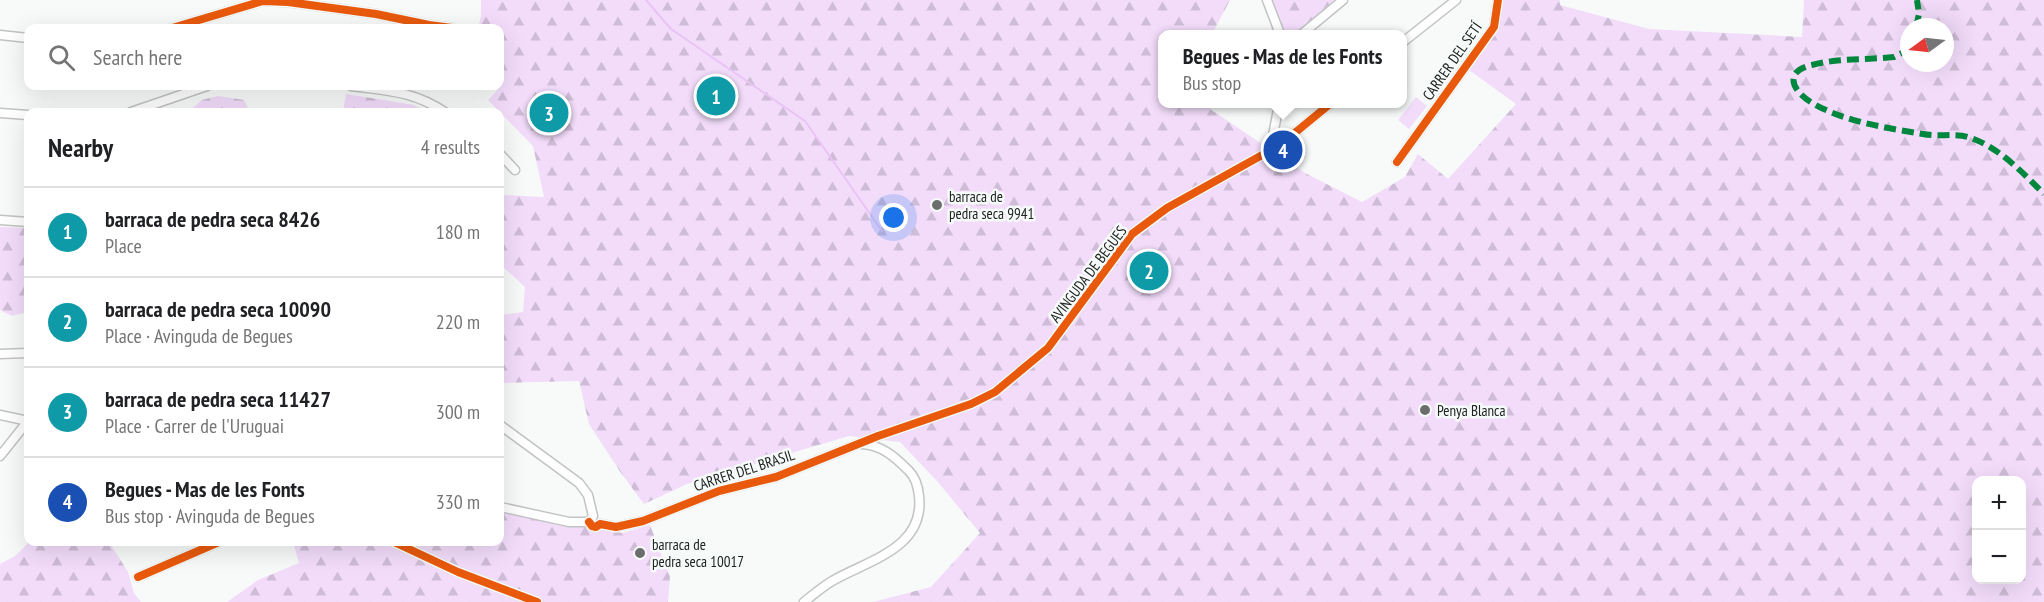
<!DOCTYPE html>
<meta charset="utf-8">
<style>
:root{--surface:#fff;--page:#f2f2f2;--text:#202124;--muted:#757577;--line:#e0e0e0;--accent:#1a73e8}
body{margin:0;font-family:"PT Sans Narrow",sans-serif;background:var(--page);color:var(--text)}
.controls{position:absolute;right:18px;bottom:18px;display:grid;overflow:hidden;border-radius:12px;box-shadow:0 6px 24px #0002}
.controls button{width:54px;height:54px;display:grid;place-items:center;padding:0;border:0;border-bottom:2px solid var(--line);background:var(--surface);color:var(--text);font:30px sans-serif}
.compass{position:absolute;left:1900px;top:18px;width:54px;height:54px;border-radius:50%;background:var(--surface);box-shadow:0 6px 24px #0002;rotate:255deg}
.you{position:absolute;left:894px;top:218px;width:21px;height:21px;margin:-15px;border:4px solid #fff;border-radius:50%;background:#1a73e8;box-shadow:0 0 0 9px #1a73e833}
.badge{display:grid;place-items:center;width:39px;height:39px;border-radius:50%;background:var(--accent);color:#fff;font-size:20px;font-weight:700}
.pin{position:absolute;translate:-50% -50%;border:3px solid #fff;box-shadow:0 2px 6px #0006}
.popup{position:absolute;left:1158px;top:30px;width:249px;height:78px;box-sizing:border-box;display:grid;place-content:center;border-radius:12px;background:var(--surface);filter:drop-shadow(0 2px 4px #0005);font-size:20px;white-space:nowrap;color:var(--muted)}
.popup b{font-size:22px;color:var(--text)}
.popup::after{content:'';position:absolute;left:50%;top:100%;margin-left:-12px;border:12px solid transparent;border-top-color:var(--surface)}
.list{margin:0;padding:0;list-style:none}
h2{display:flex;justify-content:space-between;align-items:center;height:78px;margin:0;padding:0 24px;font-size:26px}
h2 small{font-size:20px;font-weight:400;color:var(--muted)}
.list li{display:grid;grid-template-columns:39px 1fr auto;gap:18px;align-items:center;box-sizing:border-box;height:90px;padding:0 24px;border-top:2px solid var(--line)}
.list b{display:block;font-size:22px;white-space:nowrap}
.list p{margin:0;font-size:20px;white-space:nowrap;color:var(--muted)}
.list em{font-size:20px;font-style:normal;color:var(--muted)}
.icon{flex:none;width:33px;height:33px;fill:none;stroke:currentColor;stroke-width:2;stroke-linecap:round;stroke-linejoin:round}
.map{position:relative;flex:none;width:2044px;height:602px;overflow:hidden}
.search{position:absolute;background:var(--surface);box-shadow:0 6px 24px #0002;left:24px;top:24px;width:480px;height:66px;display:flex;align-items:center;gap:15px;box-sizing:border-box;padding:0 21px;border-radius:12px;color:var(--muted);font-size:22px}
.panel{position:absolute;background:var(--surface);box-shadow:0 6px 24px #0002;left:24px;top:108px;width:480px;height:438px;border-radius:12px}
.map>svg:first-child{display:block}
.green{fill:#f2dcfa}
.forest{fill:url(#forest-firs);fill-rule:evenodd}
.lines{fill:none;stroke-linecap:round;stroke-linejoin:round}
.stream{stroke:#eac3f6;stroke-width:2}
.minor-casing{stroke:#c2c4c4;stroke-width:11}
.minor{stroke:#fefefe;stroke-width:8}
.quiet{stroke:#00873e;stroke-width:6;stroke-dasharray:12 6;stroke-linecap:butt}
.cycleway-casing{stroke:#f6fbf9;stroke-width:11}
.cycleway{stroke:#e8590c;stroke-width:8}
.poi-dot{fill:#6c6e6d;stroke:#f6fbf9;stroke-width:2}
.labels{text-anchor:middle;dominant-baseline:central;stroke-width:5;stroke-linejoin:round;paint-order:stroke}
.street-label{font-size:15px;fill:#212322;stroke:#f6fbf9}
.poi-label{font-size:15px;fill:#212322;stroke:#f6fbf9;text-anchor:start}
</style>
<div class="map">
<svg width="2044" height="602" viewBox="0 0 2044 602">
<defs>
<pattern id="forest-firs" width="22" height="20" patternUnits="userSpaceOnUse" patternTransform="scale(1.5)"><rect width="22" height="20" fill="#f2dcfa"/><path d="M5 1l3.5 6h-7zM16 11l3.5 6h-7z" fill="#cfbcd6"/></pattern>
</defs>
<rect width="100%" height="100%" fill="#f7faf9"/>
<!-- green -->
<path class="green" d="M1416,97L1427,106L1409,129L1398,120Z"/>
<!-- forest -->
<path class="forest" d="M481,0H1230L1212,34H1163V104H1212L1210,109L1305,173L1362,202L1405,177L1418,154L1448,179L1516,104L1469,70L1497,25L1502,0H1560V5L1649,29L1802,37L1804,0H2044V602H873L931,587L980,533L937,481L900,442L849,436L687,484L644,504L621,473L589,424L579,381L500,383V315L523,312L525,287L500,264V195L544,197L533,146L488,100L501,86L500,82V28H478L481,16ZM1909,27H1945V63H1909ZM1976,480H2022V580H1976Z
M1263,0H1334L1297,34H1273Z
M346,94L414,105L425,112H343Z
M218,96L244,100L250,112H188L202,100Z
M0,227L28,228V312L12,316L0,310Z
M500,510L622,533L650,525L670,577L668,602H227L258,580L299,563L293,542H500Z
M29,542H109L128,572L134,593L141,602H0V564L15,556Z"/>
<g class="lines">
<!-- stream -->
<path class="stream" d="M646,0L671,29L805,121L882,231"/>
<defs>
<path id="minor" d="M1267,0L1280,34
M172,28L263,1L288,2L376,14L429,25L452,28
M1302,34L1343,0
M0,35L28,38
M1403,42L1456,0
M351,86C389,91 413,91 445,112
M131,112L207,86
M0,113L28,115
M1270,151L1279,104
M500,154L515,170
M1397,162L1494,27L1498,0
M0,220L28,222
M0,354L28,353
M0,415L28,421
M500,425L579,483L588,495L593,516L589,522
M0,456L28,421
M500,507L569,522H589
M589,522L592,526L596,527L600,524L616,527L643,521L719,491L776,477L878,436L971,404L995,392L1048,348L1132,234L1167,208L1280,145L1330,104
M394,542L458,572L537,602
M138,577L219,542
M804,602C813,595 823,586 834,580C869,560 925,548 919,496C918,486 916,478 909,471C895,457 882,445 862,444"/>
</defs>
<!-- minor casing -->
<use href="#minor" class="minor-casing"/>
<!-- minor -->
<use href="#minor" class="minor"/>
<!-- quiet -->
<path class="quiet" d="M1916,27L1919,14L1917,0
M1909,46L1902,53L1894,57C1867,60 1838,58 1812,65C1781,72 1794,93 1814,104C1846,122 1887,128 1923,134C1938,137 1954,133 1968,137C1998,146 2023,173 2044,194"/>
<defs>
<path id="cycleway" d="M172,28L263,1L288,2L376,14L429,25L452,28
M1397,162L1494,27L1498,0
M589,522L592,526L596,527L600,524L616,527L643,521L719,491L776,477L878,436L971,404L995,392L1048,348L1132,234L1167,208L1280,145L1330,104
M394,542L458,572L537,602
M138,577L219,542"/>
</defs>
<!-- cycleway casing -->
<use href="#cycleway" class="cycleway-casing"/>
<!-- cycleway -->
<use href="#cycleway" class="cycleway"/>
</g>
<!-- markers -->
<g class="poi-dot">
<circle cx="937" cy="205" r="6"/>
<circle cx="1425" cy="410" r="6"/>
<circle cx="640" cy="553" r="6"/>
</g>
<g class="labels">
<!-- street labels -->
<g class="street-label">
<text transform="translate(1452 61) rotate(-55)">CARRER DEL SETÍ</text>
<text transform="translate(1088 274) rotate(-53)">AVINGUDA DE BEGUES</text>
<text transform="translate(744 470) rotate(-18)">CARRER DEL BRASIL</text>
</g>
<!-- poi labels -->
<g class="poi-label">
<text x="949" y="196">barraca de<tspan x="949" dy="17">pedra seca 9941</tspan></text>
<text x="1437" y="410">Penya Blanca</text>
<text x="652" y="544">barraca de<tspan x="652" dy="17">pedra seca 10017</tspan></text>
</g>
</g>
</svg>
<div class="controls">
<button>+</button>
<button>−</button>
</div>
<svg class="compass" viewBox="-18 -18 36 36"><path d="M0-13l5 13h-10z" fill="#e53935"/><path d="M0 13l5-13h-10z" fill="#757577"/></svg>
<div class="you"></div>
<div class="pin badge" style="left:716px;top:96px;background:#0f9aa8">1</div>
<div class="pin badge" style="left:1149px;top:271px;background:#0f9aa8">2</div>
<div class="pin badge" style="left:549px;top:113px;background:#0f9aa8">3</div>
<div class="pin badge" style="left:1283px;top:150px;background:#1a4fb4">4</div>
<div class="popup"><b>Begues - Mas de les Fonts</b>Bus stop</div>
<div class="search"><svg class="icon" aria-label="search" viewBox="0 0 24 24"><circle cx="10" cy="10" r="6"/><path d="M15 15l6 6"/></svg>Search here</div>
<section class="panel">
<h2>Nearby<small>4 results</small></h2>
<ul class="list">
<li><span class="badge" style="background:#0f9aa8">1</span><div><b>barraca de pedra seca 8426</b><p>Place</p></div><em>180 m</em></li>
<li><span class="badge" style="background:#0f9aa8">2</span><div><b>barraca de pedra seca 10090</b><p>Place · Avinguda de Begues</p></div><em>220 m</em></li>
<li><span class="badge" style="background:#0f9aa8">3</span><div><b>barraca de pedra seca 11427</b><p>Place · Carrer de l'Uruguai</p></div><em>300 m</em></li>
<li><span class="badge" style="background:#1a4fb4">4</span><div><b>Begues - Mas de les Fonts</b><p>Bus stop · Avinguda de Begues</p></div><em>330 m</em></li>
</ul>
</section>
</div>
